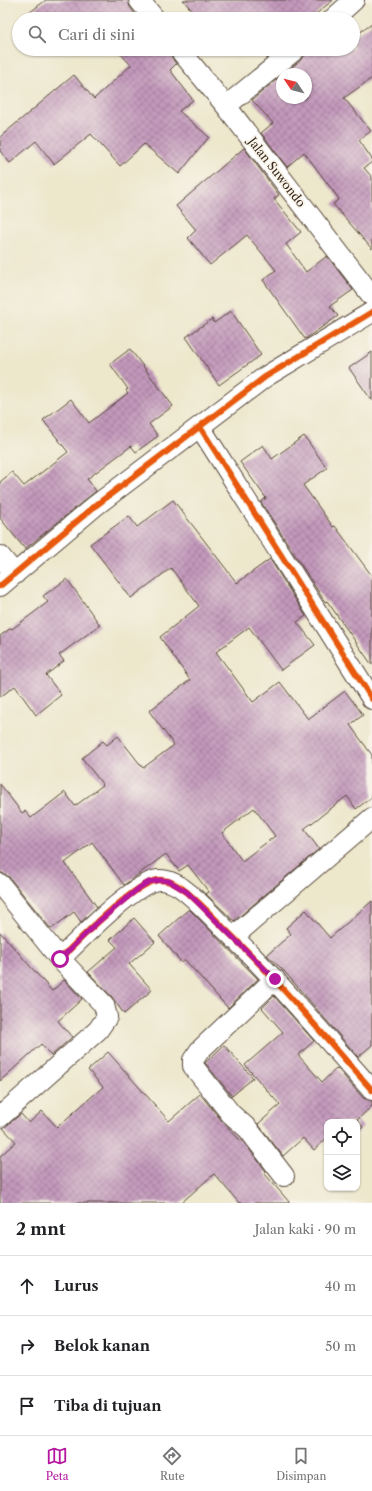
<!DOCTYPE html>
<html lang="id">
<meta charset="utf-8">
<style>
:root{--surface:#fff;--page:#f2f2f2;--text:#202124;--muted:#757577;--line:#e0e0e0;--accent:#b5179e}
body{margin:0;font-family:"Libre Caslon Text",serif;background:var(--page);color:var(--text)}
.controls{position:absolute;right:12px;bottom:12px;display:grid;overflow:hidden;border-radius:8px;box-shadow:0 1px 3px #0004}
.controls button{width:36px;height:36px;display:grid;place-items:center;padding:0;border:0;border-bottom:1px solid var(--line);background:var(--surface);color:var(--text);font:20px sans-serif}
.compass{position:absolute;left:276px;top:68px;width:36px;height:36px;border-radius:50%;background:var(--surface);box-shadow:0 1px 3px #0004;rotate:305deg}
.stop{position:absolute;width:12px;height:12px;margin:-9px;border:3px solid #b5179e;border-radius:50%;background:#fff}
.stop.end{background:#b5179e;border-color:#fff;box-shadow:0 1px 4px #0008}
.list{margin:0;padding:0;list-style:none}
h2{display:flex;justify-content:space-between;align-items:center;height:52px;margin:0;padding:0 16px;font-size:17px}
h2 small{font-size:13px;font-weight:400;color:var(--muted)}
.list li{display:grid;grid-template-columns:26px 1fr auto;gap:12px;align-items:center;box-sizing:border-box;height:60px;padding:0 16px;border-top:1px solid var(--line)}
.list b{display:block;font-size:15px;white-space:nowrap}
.list em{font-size:13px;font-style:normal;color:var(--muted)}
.icon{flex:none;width:22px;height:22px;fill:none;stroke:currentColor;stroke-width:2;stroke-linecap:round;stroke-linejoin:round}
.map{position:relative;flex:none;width:372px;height:1203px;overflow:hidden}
.search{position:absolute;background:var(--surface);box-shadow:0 1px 3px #0004;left:12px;right:12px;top:12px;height:44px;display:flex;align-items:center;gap:10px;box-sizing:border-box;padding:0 14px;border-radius:22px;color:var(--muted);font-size:15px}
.sheet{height:232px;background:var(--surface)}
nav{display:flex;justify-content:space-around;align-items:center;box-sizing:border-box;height:56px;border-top:1px solid var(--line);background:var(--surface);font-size:11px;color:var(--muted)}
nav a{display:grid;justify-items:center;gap:2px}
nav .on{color:var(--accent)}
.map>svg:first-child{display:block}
.building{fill:url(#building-cross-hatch);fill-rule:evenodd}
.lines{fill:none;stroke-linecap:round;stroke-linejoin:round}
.street-casing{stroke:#564638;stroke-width:22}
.street{stroke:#fff;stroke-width:20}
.cycleway-casing{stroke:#f7f3e8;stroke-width:8}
.cycleway{stroke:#e8590c;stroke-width:6}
.route{stroke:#b5179e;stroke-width:5}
.labels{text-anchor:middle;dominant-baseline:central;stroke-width:3.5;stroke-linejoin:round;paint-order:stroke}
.street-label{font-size:12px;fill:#3b2a1e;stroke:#f7f3e8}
</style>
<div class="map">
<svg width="372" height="1203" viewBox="0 0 372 1203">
<defs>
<pattern id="building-cross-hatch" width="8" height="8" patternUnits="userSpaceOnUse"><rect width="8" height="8" fill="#c298bb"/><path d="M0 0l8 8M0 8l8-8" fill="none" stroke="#9f7c97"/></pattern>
</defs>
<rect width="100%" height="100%" fill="#f7f3e8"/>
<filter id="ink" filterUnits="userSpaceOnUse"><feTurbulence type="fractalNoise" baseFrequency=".025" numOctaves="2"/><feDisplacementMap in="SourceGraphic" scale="8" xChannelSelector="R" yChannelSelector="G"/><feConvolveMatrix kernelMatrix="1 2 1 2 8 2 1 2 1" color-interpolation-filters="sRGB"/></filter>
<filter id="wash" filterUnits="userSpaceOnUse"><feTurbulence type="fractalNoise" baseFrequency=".012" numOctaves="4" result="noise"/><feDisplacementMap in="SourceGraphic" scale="16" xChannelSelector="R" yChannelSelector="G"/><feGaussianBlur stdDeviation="0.9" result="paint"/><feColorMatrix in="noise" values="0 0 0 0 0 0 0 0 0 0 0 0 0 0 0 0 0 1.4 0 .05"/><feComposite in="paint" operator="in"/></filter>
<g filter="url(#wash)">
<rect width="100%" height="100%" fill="#ede7cc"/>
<g id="blocks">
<!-- building -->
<path class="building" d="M46,0H128L130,7L135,14L129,19H21Z
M183,0H333L316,14L320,19H199Z
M372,24V78L344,98L371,131L359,140L372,159V162L364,168L372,177V249L333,204L339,199L304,152L287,167L261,133L273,123L252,100L282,75V98H306V74H284L303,58L307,49H353V37Z
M116,49H167L176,64L170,70L193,100L179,111L209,137L179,174L144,144L120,166L91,134L54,164L36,141L10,163L0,151V137L74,75L94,99L131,65Z
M259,49H278L267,58Z
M244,148L279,195L274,199L301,232L286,244L306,272L327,256L353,290L330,306L338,316L305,339L263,280L276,270L247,235L210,265L188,238L196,230L176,206Z
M231,311L261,355L219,385L186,337L212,319L214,323Z
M130,349L173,406L149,424L158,436L136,452L131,446L87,479L96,491L25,549L0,518V482L12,472L24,486L68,452L43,420L71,399L89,423L128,393L126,390L128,389L110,364Z
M372,352V401L349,368Z
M304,436L327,468L303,485L333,527L335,526L372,576V665L327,601L325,602L261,502L266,498L240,462L263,445L272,459Z
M173,500L237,583L270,559L306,616L297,622L315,645L281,670L249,627L216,652L253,702L280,682L308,719L345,691L363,715L350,725L372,755V797L356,809L347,796L304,829L319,849L234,921L206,894L209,892L188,865L179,871L166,854L124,885L92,842L65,863L97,907L81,922L74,912L51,929L9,877L0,872V784L22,813L25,811L31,818L65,792L75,806L103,785L82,758L103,741L107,745L118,736L143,768L174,745L149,711L190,680L160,637L199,606L171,568L131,598L90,544L129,516L137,527ZM254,808L275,836L242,861L222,833Z
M67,579L100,625L59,655L64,661L46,675L61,695L36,715L15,686L0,697V636L11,628L12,629L48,602L43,596Z
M372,901V1045L358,1057L284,971L267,955L291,934L286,928L306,910L330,938Z
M189,909L258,979L228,1008L185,960L182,963L159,936Z
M134,918L155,942L129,964L152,990L124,1014L112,997L88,972L117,947L110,940Z
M0,932L52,991L64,980L82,999L58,1021L72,1037L51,1056L41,1044L0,1081Z
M274,996L314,1041L298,1055L322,1082L337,1068L363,1098L372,1101V1106L357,1120L363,1127L357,1133V1122H327V1138L314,1150L303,1138L283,1156L258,1124L280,1105L245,1065L283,1032L262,1008Z
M224,1045L253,1078L232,1096L205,1063Z
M108,1052L169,1121L200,1094L222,1121L240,1140L241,1139L266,1171L264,1173L290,1203H239L214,1174L181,1203H0V1156L16,1142L3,1128L21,1114L29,1123L42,1111L57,1127L103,1087L88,1070Z"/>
</g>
</g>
<g filter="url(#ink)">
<use href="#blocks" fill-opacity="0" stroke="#564638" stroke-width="1"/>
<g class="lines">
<defs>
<path id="street" d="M139,0L155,19
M333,19L354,0
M179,49L226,106L372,296
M226,106L296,49
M200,427L372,699
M0,556L15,574
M0,586L95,506L265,377L372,312
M0,884L60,959L104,1005L107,1017L98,1030L0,1117
M233,937L372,818
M60,959C79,940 134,883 158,880C169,879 180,886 188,893C200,903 211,915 223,927C276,978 323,1035 372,1090
M275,979L200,1050L193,1060V1066L231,1114L248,1129L284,1176"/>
</defs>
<!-- street casing -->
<use href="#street" class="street-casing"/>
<!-- street -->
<use href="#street" class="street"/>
<defs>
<path id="cycleway" d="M200,427L372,699
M0,586L95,506L265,377L372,312
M60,959C79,940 134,883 158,880C169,879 180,886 188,893C200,903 211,915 223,927C276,978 323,1035 372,1090"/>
</defs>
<!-- cycleway casing -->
<use href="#cycleway" class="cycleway-casing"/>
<!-- cycleway -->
<use href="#cycleway" class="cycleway"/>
</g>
</g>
<g class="lines" filter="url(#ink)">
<!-- route -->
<path class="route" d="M60,959L98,922L139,888L149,882L160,880L169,881L187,892L275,979"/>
</g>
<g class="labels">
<!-- street labels -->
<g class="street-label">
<text transform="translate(277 172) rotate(52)">Jalan Suwondo</text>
</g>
</g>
</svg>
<div class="controls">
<button><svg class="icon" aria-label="locate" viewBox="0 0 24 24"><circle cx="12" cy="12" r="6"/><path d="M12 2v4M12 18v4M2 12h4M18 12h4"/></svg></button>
<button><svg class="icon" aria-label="layers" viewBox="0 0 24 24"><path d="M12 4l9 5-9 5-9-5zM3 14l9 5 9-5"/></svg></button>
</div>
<svg class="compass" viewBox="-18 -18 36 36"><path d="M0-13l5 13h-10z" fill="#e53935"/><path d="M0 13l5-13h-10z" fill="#757577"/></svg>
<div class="stop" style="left:60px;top:959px"></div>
<div class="stop end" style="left:275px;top:979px"></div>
<div class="search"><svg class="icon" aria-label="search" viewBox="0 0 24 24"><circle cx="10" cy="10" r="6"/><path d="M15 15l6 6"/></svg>Cari di sini</div>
</div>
<section class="sheet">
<h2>2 mnt<small>Jalan kaki · 90 m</small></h2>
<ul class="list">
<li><svg class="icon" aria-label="ahead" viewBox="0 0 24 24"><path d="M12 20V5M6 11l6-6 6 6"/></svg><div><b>Lurus</b></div><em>40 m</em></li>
<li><svg class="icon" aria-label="right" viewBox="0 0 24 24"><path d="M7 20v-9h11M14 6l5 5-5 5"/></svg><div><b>Belok kanan</b></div><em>50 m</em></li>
<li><svg class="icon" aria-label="arrive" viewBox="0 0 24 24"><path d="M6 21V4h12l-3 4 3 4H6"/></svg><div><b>Tiba di tujuan</b></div></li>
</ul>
</section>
<nav>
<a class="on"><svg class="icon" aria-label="map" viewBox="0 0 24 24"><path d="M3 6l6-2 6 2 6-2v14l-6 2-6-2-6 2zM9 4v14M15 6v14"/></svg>Peta</a>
<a><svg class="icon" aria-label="directions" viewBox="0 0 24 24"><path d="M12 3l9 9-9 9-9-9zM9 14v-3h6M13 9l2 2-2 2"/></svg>Rute</a>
<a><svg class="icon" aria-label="saved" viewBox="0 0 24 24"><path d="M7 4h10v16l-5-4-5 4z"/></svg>Disimpan</a>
</nav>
